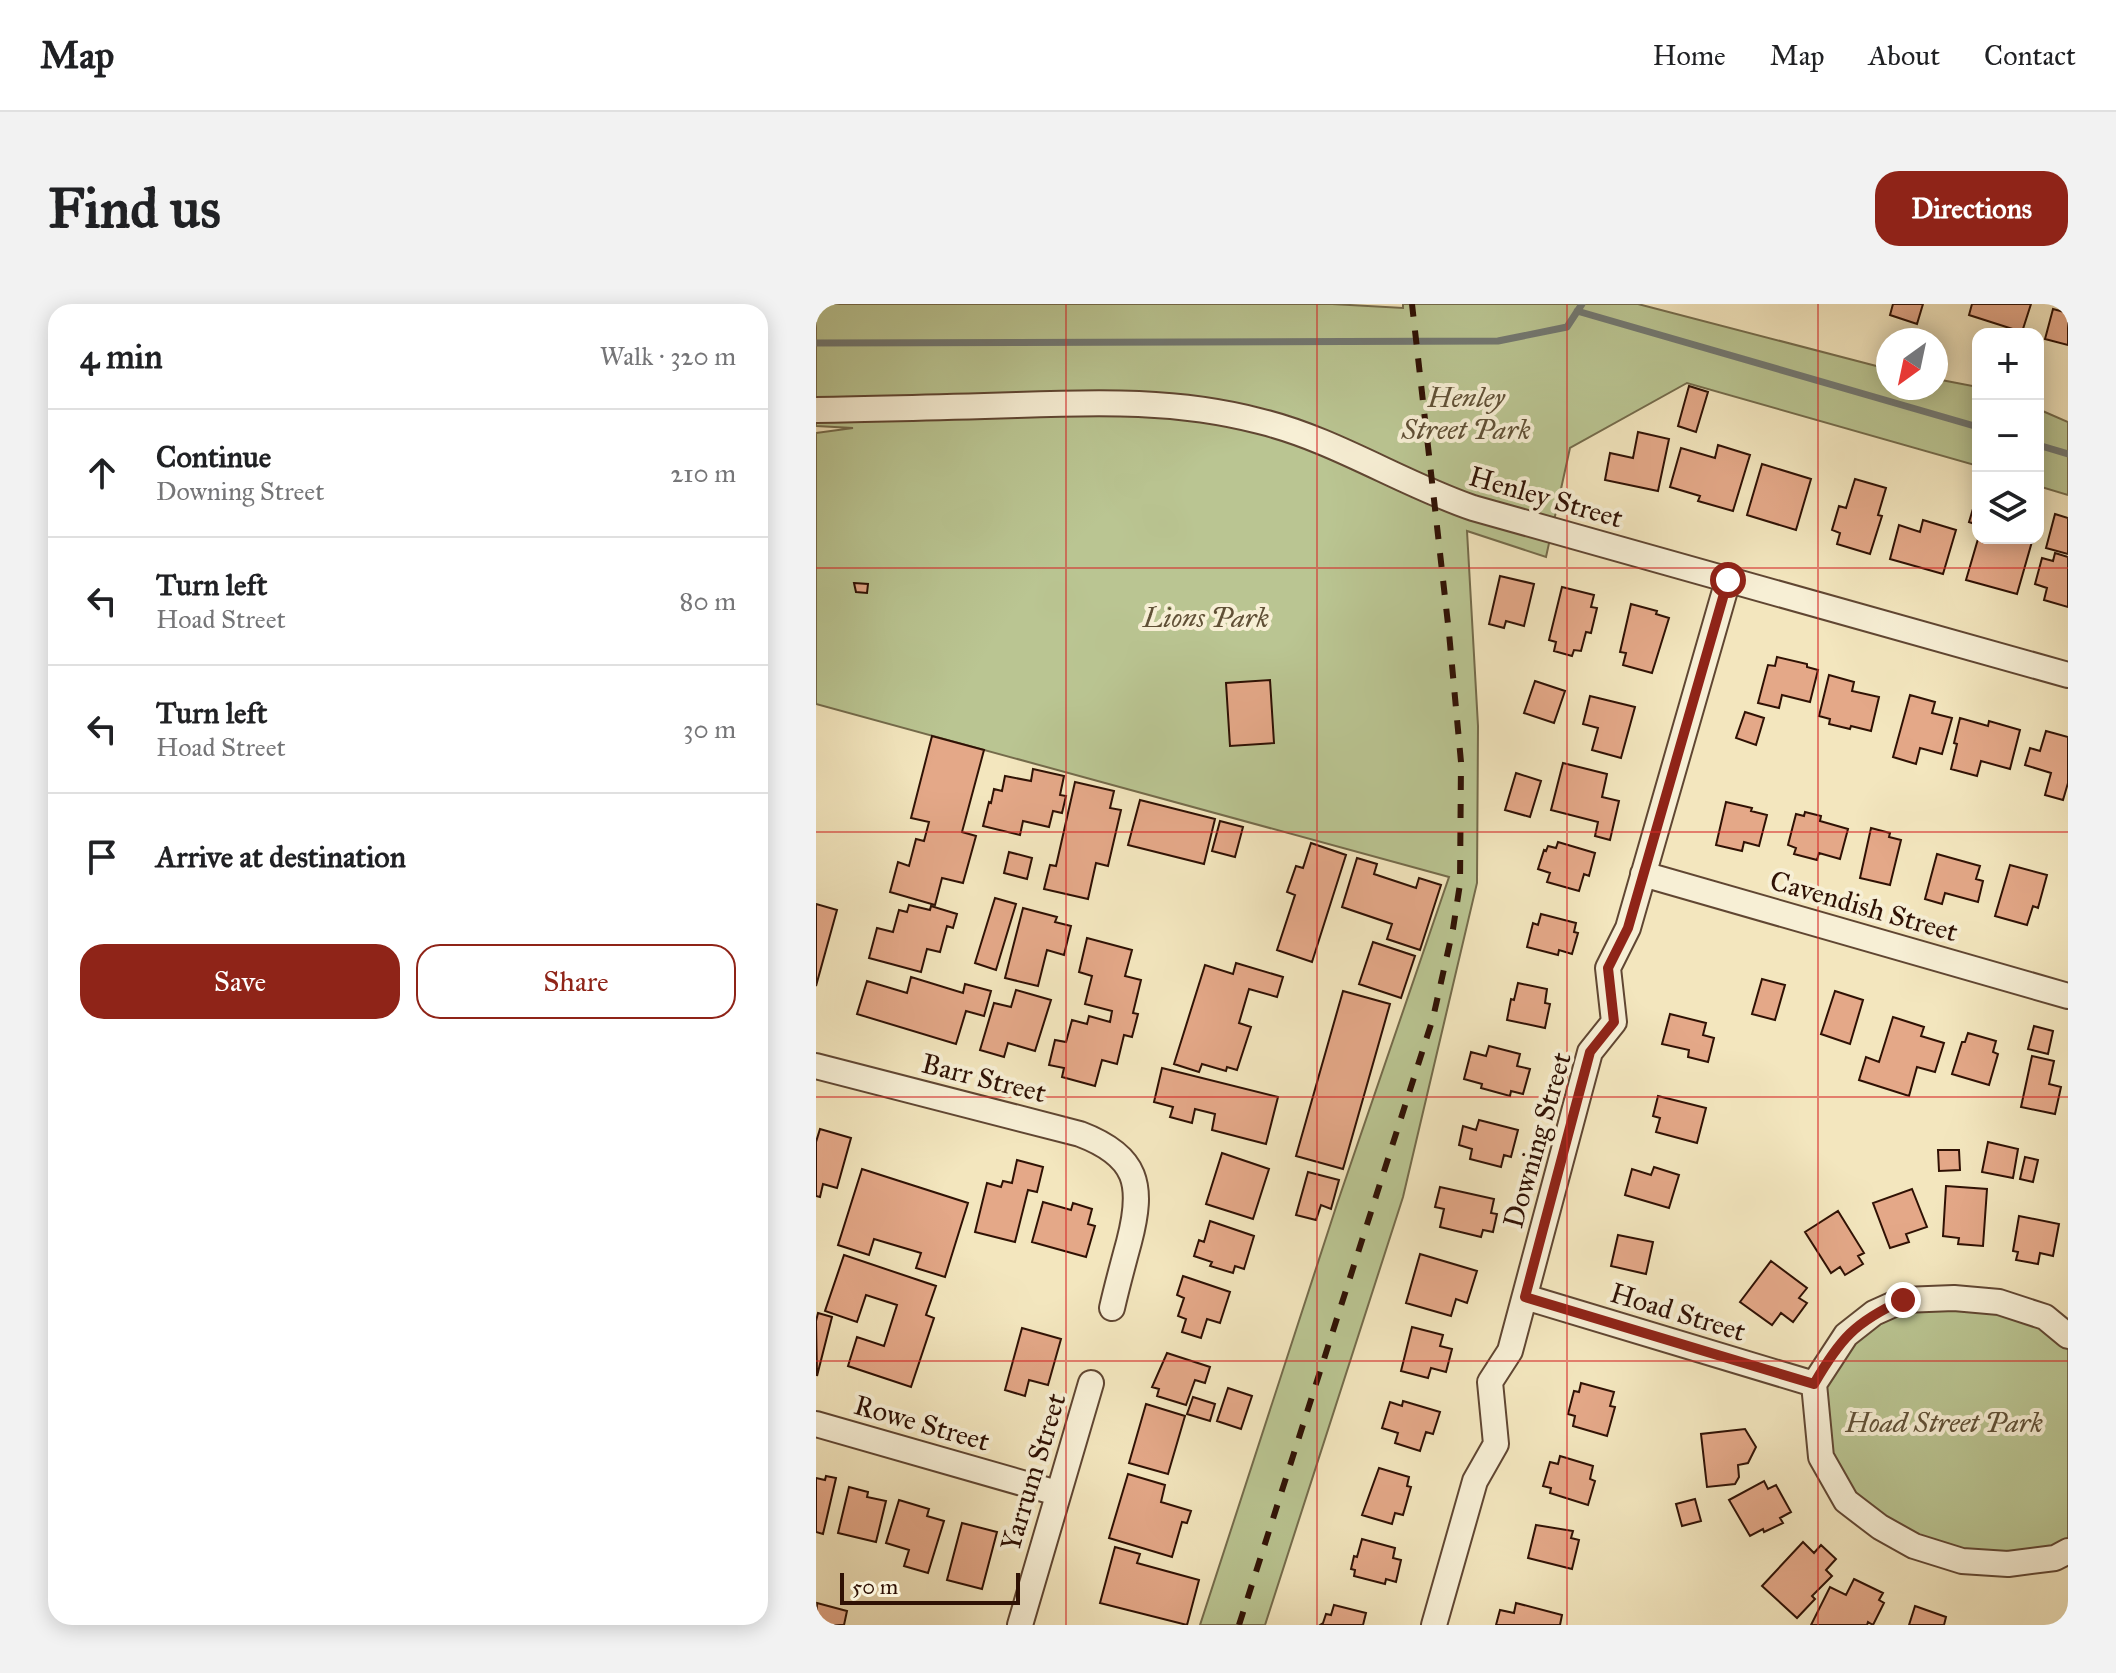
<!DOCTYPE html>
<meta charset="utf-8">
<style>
:root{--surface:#fff;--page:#f2f2f2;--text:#202124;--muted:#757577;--line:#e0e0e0;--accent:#8f2418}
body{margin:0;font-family:"IM FELL Great Primer",serif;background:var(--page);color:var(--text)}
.controls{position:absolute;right:24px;top:24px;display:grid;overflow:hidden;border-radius:16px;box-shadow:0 4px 20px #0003}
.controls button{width:72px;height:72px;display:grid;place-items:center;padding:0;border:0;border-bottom:2px solid var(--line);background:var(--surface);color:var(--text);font:40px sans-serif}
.compass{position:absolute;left:1060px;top:24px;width:72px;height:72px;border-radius:50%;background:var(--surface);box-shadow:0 4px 20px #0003;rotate:213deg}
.scale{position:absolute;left:24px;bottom:20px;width:180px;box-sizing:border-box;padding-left:8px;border:4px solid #2f1104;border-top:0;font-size:22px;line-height:28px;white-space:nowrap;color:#2f1104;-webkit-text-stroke:6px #f7efd5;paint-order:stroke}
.stop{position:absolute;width:24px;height:24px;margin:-18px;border:6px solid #8f2418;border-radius:50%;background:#fff}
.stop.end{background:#8f2418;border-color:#fff;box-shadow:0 2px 8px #0008}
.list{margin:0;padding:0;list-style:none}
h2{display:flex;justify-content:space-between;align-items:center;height:104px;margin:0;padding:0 32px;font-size:34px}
h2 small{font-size:26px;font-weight:400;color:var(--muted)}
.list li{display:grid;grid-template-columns:52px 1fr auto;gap:24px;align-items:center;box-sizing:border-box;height:128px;padding:0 32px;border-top:2px solid var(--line)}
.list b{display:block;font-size:30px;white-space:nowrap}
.list p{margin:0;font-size:26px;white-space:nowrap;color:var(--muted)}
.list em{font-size:26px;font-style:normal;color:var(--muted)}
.actions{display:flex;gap:16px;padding:24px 32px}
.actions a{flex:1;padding:18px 0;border:2px solid var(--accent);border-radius:24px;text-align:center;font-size:28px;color:var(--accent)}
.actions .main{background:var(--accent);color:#fff}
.icon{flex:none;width:44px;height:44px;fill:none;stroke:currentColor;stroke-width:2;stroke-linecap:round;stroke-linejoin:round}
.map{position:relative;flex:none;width:1252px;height:1321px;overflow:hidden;border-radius:24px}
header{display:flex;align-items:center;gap:48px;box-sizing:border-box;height:112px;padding:0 40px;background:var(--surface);border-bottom:2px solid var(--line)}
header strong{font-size:38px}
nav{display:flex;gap:44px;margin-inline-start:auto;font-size:28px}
.intro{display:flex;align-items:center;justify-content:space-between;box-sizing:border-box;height:192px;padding:0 48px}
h1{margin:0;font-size:56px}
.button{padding:20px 36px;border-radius:24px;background:var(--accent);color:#fff;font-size:28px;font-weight:700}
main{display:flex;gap:48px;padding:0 48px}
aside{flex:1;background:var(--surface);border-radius:24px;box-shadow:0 4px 20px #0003}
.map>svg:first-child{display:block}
.green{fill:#bac592;stroke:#746b4b;stroke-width:2}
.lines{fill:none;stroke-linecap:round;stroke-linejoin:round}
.stream{stroke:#727872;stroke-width:7}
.building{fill:#e4a888;stroke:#2f1104;stroke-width:2}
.street-casing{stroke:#604632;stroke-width:28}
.street{stroke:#f7efd5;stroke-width:24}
.rail{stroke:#2f1104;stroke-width:6;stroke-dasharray:14 14;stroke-linecap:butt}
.route{stroke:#8f2418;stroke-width:10}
.grid{fill:none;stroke:#d62828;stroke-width:2;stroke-opacity:0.55}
.labels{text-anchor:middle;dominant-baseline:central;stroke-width:8;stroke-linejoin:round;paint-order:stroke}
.park-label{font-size:28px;font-style:italic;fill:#605036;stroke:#f7efd5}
.street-label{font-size:28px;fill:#2f1104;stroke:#f7efd5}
</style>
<header>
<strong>Map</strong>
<nav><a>Home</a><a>Map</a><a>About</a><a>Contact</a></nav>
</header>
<div class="intro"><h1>Find us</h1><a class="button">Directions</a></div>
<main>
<aside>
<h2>4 min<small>Walk · 320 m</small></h2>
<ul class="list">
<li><svg class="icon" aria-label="ahead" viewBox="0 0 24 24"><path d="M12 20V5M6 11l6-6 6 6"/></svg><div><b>Continue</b><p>Downing Street</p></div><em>210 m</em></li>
<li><svg class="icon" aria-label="left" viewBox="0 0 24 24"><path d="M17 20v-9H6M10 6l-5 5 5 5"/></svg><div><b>Turn left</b><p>Hoad Street</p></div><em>80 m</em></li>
<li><svg class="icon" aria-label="left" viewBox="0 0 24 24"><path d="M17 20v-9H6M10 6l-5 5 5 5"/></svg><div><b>Turn left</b><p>Hoad Street</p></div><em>30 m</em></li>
<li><svg class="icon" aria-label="arrive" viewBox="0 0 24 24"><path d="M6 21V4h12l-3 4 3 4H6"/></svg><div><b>Arrive at destination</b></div></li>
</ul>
<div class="actions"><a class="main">Save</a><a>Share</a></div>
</aside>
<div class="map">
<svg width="1252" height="1321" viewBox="0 0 1252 1321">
<rect width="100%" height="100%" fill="#f3e6be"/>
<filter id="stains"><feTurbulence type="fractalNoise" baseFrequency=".0025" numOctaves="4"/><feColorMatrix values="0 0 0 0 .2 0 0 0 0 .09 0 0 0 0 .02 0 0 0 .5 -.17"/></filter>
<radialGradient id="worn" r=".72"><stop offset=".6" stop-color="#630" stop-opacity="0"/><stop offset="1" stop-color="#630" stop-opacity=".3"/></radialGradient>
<!-- green -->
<path class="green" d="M0,0H516L587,4V0H822L1072,65V84H1120V75L1162,83V162L871,79L754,144L730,253L651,227L662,422L661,579L587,893L449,1321H384L521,900L633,573L0,400V129L37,124L0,122Z
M1222,105L1252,118V191L1222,182Z
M1138,994L1252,1032V1247L1192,1260L1064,1223L1005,1153L998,1080L1058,1009Z"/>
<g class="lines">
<!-- stream -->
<path class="stream" d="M761,7L1162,123
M0,39L682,37L751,23L766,0
M1222,141L1252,150"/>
</g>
<!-- building -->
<path class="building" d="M1077,0H1107L1101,20L1074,11Z
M1156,0H1215L1206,28L1153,11Z
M1237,5L1252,9V41L1229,35Z
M873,82L892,88L880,128L862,122Z
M822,128L853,135L842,187L789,176L794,149L817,154Z
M902,141L934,151L917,207L882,197L884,192L854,183L865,144L899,154Z
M946,160L995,175L980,226L931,211Z
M1039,175L1070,184L1062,211L1066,212L1054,250L1021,240L1024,229L1016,226L1023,202L1030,204Z
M1162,188V221L1153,218Z
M1239,210L1252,214V250L1230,244Z
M1107,216L1140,226L1127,270L1074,255L1083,221L1104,228Z
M1171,234H1217L1201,290L1150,276L1162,235L1171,237Z
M1239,249L1252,253V303L1228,296L1231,284L1219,280L1226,254L1237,257Z
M684,272L718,280L708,322L690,317L688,324L673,320Z
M38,279L52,280L51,289L40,288Z
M746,283L778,291L775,303L781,304L775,329L770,328L765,347L758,346L756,352L738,347L740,338L733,336Z
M815,300L841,307L840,310L853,314L836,369L807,361L810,349L804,348Z
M961,353L991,360V363L1002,366L994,398L966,391L963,404L942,399L952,361L959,362Z
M1013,371L1038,378L1036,387L1063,393L1055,427L1035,422L1034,425L1013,420L1014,415L1003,412Z
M454,376L458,439L414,442L410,379Z
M719,377L749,387L738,419L708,409Z
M1094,391L1119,398L1116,409L1136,414L1126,450L1104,444L1100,460L1077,453Z
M774,392L819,403L805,454L776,446L782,424L767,420Z
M929,408L948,414L940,441L920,434Z
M1144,414L1172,422L1173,417L1204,426L1194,465L1165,457L1161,472L1135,465L1141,440L1138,439Z
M1230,427L1252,433V479L1247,496L1229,491L1235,469L1209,461L1214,444L1224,447Z
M116,432L168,446L146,528L160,532L147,579L126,574L119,601L74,588L82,558L93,562L100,535L108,537L113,518L95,514Z
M747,459L791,470L786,493L803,497L794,536L779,532L782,518L735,506Z
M217,465L248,472L244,491L250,492L246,509L237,507L233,523L207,517L204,531L167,522L173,498L175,499L178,485L186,487L189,472L215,477Z
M700,469L725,477L714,513L689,506Z
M259,478L298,487L294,504L305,506L292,562L280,559L272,595L228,585L234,561L240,562Z
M324,496L399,515L388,560L312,541Z
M910,498L936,504L935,507L951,511L943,542L928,538L926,547L900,541Z
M989,508L1005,512L1004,517L1032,525L1024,555L1003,549L1001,556L978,550L980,544L972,541L980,510L988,512Z
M404,517L427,523L419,553L396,547Z
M1055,524L1074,529L1073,533L1085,536L1074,581L1044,574Z
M742,538L779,549L773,572L768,570L763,587L731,578L734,569L722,565L728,546L730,547L732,542L740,544Z
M495,539L530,551L496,658L461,646L479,591L471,588L480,562L487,564Z
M193,548L216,554L211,575L188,569Z
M1121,550L1164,562L1160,575L1167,577L1162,598L1129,589L1126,600L1109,595Z
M541,554L561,560L558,570L600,584L603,574L625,581L604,646L571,635L576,620L526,603Z
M1194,561L1231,571L1222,604L1217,602L1211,621L1179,612Z
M179,594L200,600L180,666L159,659Z
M0,600L21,606L0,682Z
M93,601L114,606L115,602L141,610L137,624L131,622L124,648L111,645L105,668L53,654L61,624L77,628L83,606L91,608Z
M207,604L241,613L239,618L255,622L248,651L231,646L222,682L189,674Z
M725,610L760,619L758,628L762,629L756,650L743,646L742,651L711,643L717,619L722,621Z
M271,634L316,646L309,672L325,676L317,709L322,710L316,733L308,731L301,760L286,756L279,782L246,773L248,764L233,761L239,736L250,738L256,716L271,720L273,712L294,718L296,707L269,700L276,672L263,668Z
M557,638L599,652L585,694L543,680Z
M420,659L467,673L461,693L433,685L423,719L435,723L421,766L411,763L410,767L386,760L383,768L358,760L389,661L417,670Z
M95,673L147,689L149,680L175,687L168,712L150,707L140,740L41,710L51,677L91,689Z
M946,675L969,681L959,716L936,710Z
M702,679L731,685L729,699L734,700L729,724L691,716L695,695L698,696Z
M200,686L235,696L219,747L192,739L188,753L164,746L178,699L195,703Z
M527,687L574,700L527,865L480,852Z
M1019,687L1047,696L1034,740L1005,730Z
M854,710L890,719L887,731L898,734L892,758L872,753L873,746L846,740Z
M1077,713L1108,723L1105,732L1128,739L1119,768L1101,763L1093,792L1043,776L1050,753L1063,758Z
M1218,722L1237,727L1232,750L1212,745Z
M1152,729L1180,737L1177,748L1182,750L1173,781L1136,770L1146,738H1149Z
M673,742L704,750L701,762L714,765L707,790L695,787L694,792L665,784L666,780L648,775L655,748L670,752Z
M1216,752L1238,757L1233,780L1245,783L1239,810L1205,803Z
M346,764L462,793L450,840L396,826L399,810L379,805L376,819L354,813L357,803L338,798Z
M842,792L890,804L881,839L840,828L844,814L837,812Z
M663,816L702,826L695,853L688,851L685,863L654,855L656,845L643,841L647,822L660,826Z
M4,825L35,834L21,884L7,880L4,893L0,892V838Z
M1172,838L1202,845L1197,874L1166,868Z
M1122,846H1143L1144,866L1123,867Z
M406,849L453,865L437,915L390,900Z
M1209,853L1222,856L1217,878L1204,875Z
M201,856L227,863L221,888L212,886L199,938L159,928L171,879L185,883L187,877L196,879Z
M838,863L863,871L853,904L809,891L816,865L835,871Z
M46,865L152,899L129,973L100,964L105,949L58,935L53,951L22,941Z
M492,868L523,876L515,905L505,901L500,916L480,911Z
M1130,882L1171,885L1167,942L1142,940L1143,934L1127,932Z
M624,883L678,895L675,909L681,910L677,928L667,926L665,933L624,923L628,905L619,903Z
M1096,885L1111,923L1090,930L1093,938L1074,944L1057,899Z
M227,898L255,906L257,899L276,905L272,920L279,922L270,953L216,938Z
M1022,907L1048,949L1042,952L1047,960L1029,971L1024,963L1015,969L989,928Z
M1203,912L1243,920L1237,952L1224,949L1222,960L1200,956L1202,948L1197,947Z
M394,917L438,932L428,965L419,962L417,969L394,962L396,958L378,952L383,936L388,938Z
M802,931L837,938L830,970L795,962Z
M604,950L661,967L651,999L640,995L635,1012L590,999Z
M28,951L120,982L110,1011L118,1014L95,1083L32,1062L41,1033L68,1042L81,1001L50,991L41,1018L9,1007Z
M955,957L991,984L983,994L991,999L977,1018L965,1009L956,1021L924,998Z
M367,972L414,988L404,1019L391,1015L385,1034L366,1028L370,1015L362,1012L368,994L361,991Z
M2,1009L16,1013L1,1072L0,1017Z
M596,1023L627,1031L624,1042L636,1045L630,1068L615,1064L612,1074L585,1067Z
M206,1024L245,1035L232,1081L213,1076L209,1092L189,1086Z
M351,1049L394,1063L389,1079L379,1076L370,1101L341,1092L343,1085L336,1083Z
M765,1079L798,1088L794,1102L799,1103L791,1132L757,1122L759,1112L752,1110L758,1087L763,1088Z
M412,1084L436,1092L425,1125L401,1117Z
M377,1093L399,1100L394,1117L371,1110Z
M587,1097L624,1108L617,1130L610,1128L604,1147L579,1139L582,1129L566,1124L574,1098L586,1102Z
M330,1100L369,1112L352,1170L313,1159Z
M929,1125L940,1143L932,1159L922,1161L923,1173L919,1180L891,1183L885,1130Z
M744,1152L777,1162L774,1175L779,1177L772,1201L734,1189L735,1184L727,1182L734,1158L742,1160Z
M563,1164L593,1173L591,1182L595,1183L587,1211L579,1209L576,1220L546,1211Z
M312,1170L349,1181L345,1198L375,1207L371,1219L366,1218L356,1253L293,1234Z
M10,1172L20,1174L7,1230L0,1228V1174L9,1176Z
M948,1177L952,1185L960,1181L975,1208L964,1214L967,1219L948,1228L947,1225L934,1232L913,1196Z
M33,1183L52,1188L51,1193L70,1197L60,1238L22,1229Z
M879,1195L885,1217L866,1222L860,1200Z
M83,1196L113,1205L111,1212L128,1217L112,1269L88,1262L93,1246L70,1239Z
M146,1219L181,1228L166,1285L131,1276Z
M720,1221L757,1227L755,1234L763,1236L756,1265L712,1254Z
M546,1235L579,1244L577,1254L585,1256L580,1278L570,1275L569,1280L538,1272L539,1266L535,1265L538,1252L541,1253Z
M987,1238L998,1249L1005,1241L1020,1255L1010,1266L1016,1272L996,1292L999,1295L981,1314L946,1282Z
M299,1243L324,1250L321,1259L383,1276L371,1321L284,1299Z
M1038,1275L1067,1289L1063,1296L1068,1299L1057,1321L1052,1318L1051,1321H995L1014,1283L1030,1291Z
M1,1299L31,1307L28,1321H0Z
M700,1299L746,1311L744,1321H680L684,1306L698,1309Z
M518,1301L550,1309L547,1321H504L507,1319L510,1310L515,1311Z
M1099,1302L1130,1313L1128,1321H1093Z"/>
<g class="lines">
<defs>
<path id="street" d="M0,106C67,105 134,103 201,101C283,98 363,96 443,117C518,135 584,179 657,204L1252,371
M827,570L1252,692
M0,762L264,830C322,852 328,881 313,938C307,960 301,982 296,1004
M709,993L998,1080
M1252,1032L1229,1013L1183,998L1138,994L1087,996L1058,1009L1030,1031L998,1080L1005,1153L1030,1197L1064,1223L1098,1242L1146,1257L1192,1260L1239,1254L1252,1247
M0,1120L241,1189
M204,1321L275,1079
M618,1321L659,1177L680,1140L674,1078L694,1047L774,748L798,718L792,664L812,624L912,276"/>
</defs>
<!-- street casing -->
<use href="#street" class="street-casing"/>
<!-- street -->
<use href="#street" class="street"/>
<!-- rail -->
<path class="rail" d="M423,1321L617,714L637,625L644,580L645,458L633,329L596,0"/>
</g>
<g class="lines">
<!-- route -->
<path class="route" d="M912,276L812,624L792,664L798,718L774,748L709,993L998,1080C1024,1035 1039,1018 1087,996"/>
</g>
<!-- grid -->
<path class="grid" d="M250,0V1321M501,0V1321M751,0V1321M1002,0V1321M0,264H1252M0,528H1252M0,793H1252M0,1057H1252"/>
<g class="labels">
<!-- park labels -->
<g class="park-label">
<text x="650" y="93">Henley<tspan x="650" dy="32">Street Park</tspan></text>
<text x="390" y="313">Lions Park</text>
<text x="1128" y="1118">Hoad Street Park</text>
</g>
<!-- street labels -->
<g class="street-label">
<text transform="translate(730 193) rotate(16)">Henley Street</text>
<text transform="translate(1048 602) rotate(16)">Cavendish Street</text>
<text transform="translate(168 774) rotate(14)">Barr Street</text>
<text transform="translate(721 836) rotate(-74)">Downing Street</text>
<text transform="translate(862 1008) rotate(17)">Hoad Street</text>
<text transform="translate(106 1119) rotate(16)">Rowe Street</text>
<text transform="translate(217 1168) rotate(-73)">Yarrum Street</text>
</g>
</g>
<rect width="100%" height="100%" filter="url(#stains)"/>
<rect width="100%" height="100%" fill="url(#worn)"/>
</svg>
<div class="controls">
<button>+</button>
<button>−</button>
<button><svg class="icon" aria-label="layers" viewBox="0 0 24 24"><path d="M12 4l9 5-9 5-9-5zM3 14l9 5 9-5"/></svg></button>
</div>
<svg class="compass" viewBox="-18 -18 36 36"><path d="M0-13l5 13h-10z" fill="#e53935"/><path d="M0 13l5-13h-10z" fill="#757577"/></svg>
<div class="scale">50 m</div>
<div class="stop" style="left:912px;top:276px"></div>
<div class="stop end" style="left:1087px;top:996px"></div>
</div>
</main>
